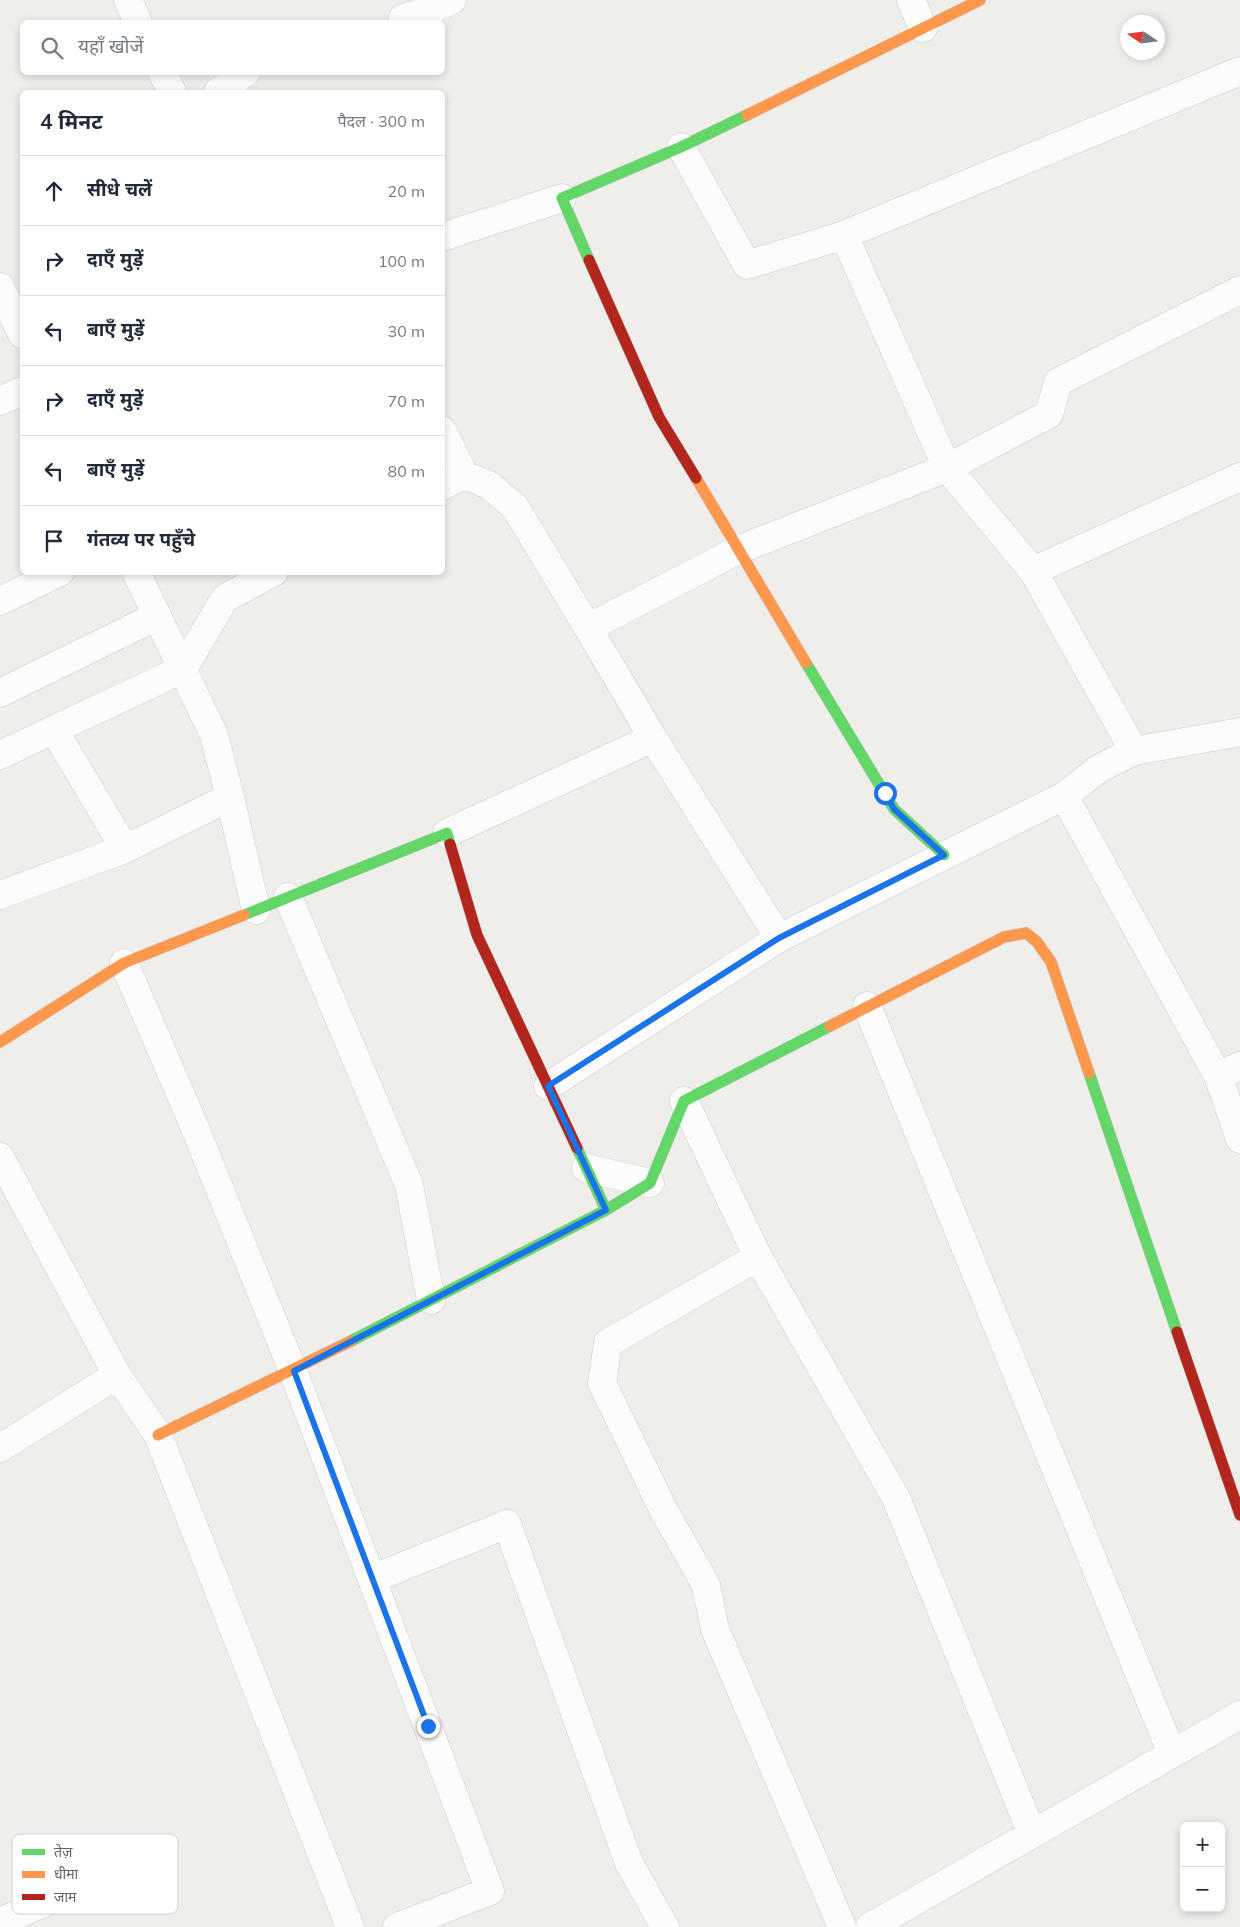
<!DOCTYPE html>
<html lang="hi">
<meta charset="utf-8">
<style>
:root{--surface:#fff;--page:#f2f2f3;--text:#1f2937;--muted:#747a83;--line:#e0e1e3}
body{margin:0;font-family:Mulish,"Noto Sans Devanagari",sans-serif;background:var(--page);color:var(--text)}
.controls{position:absolute;right:15px;bottom:15px;display:grid;overflow:hidden;border-radius:8px;box-shadow:0 2px 8px #0003}
.controls button{width:45px;height:45px;display:grid;place-items:center;padding:0;border:0;border-bottom:1px solid var(--line);background:var(--surface);color:var(--text);font:25px sans-serif}
.compass{position:absolute;left:1120px;top:15px;width:45px;height:45px;border-radius:50%;background:var(--surface);box-shadow:0 2px 8px #0003;rotate:283deg}
.stop{position:absolute;width:15px;height:15px;margin:-11px;border:4px solid #1a73e8;border-radius:50%;background:#fff}
.stop.end{background:#1a73e8;border-color:#fff;box-shadow:0 1px 5px #0008}
.list{margin:0;padding:0;list-style:none}
h2{display:flex;justify-content:space-between;align-items:center;height:65px;margin:0;padding:0 20px;font-size:21px}
h2 small{font-size:16px;font-weight:400;color:var(--muted)}
.list li{display:grid;grid-template-columns:32px 1fr auto;gap:15px;align-items:center;box-sizing:border-box;height:70px;padding:0 20px;border-top:1px solid var(--line)}
.list b{display:block;font-size:19px;white-space:nowrap}
.list em{font-size:16px;font-style:normal;color:var(--muted)}
.icon{flex:none;width:28px;height:28px;fill:none;stroke:currentColor;stroke-width:2;stroke-linecap:round;stroke-linejoin:round}
.map{position:relative;flex:none;width:1240px;height:1927px;overflow:hidden}
.search{position:absolute;background:var(--surface);box-shadow:0 2px 8px #0003;left:20px;top:20px;width:425px;height:55px;display:flex;align-items:center;gap:12px;box-sizing:border-box;padding:0 18px;border-radius:8px;color:var(--muted);font-size:19px}
.panel{position:absolute;background:var(--surface);box-shadow:0 2px 8px #0003;left:20px;top:90px;width:425px;height:485px;border-radius:8px}
.map>svg:first-child{display:block}
.lines{fill:none;stroke-linecap:round;stroke-linejoin:round}
.street-casing{stroke:#cbcccc;stroke-width:29}
.fast-casing{stroke:#cacacb;stroke-width:12}
.slow-casing{stroke:#cacacb;stroke-width:12}
.jam-casing{stroke:#cacacb;stroke-width:12}
.street{stroke:#fdfcfc;stroke-width:28}
.fast{stroke:#63d668;stroke-width:11}
.slow{stroke:#ff974d;stroke-width:11}
.jam{stroke:#b3261e;stroke-width:11}
.route{stroke:#1a73e8;stroke-width:6}
.key{fill:#fff;stroke:#cfd0d2;stroke-width:1}
.key-label{font-size:14px;fill:#5f6368}
</style>
<div class="map">
<svg width="1240" height="1927" viewBox="0 0 1240 1927">
<rect width="100%" height="100%" fill="#efeeea"/>
<g class="lines">
<defs>
<path id="street" d="M128,0L138,22
M911,0L923,28
M403,18L435,8L452,0
M162,72L172,92
M218,92L246,72
M681,147L747,265L844,235L1240,71
M844,235L947,468L1033,571L1134,751
M442,237L562,198
M0,287L22,334
M0,401L22,391
M442,430L464,475L442,486
M464,475L489,485L515,507L588,628L740,549L947,468L1049,414L1058,382L1240,290
M1033,571L1240,477
M136,572L214,735L230,797
M0,601L60,572
M588,628L653,738L779,938
M0,693L157,616
M54,730L125,849
M0,755L183,669L225,598L274,572
M1064,796L1100,768L1134,751L1240,732
M447,833L653,738
M0,895L125,849L230,797L256,910
M288,897L409,1185L431,1300
M124,963L195,1128L293,1371L490,1891L397,1927
M867,1006L1172,1754
M1218,1076L1240,1066
M548,1086L779,938L1064,796L1218,1076L1240,1139
M684,1101L758,1257L896,1498L1032,1834
M0,1157L117,1375L158,1435L350,1927
M586,1168L650,1183
M758,1257L608,1343L602,1383L663,1509L706,1585L715,1629L842,1927
M0,1448L117,1375
M372,1579L507,1524L629,1863L665,1927
M0,1922L80,1887
M870,1927L1240,1715"/>
<path id="fast" d="M589,260L562,198L681,147L747,115
M806,663L894,809L944,855
M244,915L447,833L450,844
M1089,1073L1177,1332
M606,1210L650,1183L684,1101L830,1026
M351,1341L606,1210L577,1148"/>
<path id="slow" d="M747,115L980,0
M696,478L806,663
M830,1026L1004,937L1026,933L1037,942L1051,962L1089,1073
M0,1042L124,963L244,915
M158,1435L351,1341"/>
<path id="jam" d="M589,260L659,417L696,478
M450,844L477,935L577,1148
M1177,1332L1240,1515"/>
</defs>
<!-- street casing -->
<use href="#street" class="street-casing"/>
<!-- fast casing -->
<use href="#fast" class="fast-casing"/>
<!-- slow casing -->
<use href="#slow" class="slow-casing"/>
<!-- jam casing -->
<use href="#jam" class="jam-casing"/>
<!-- street -->
<use href="#street" class="street"/>
<!-- fast -->
<use href="#fast" class="fast"/>
<!-- slow -->
<use href="#slow" class="slow"/>
<!-- jam -->
<use href="#jam" class="jam"/>
</g>
<g class="lines">
<!-- route -->
<path class="route" d="M428,1726L294,1371L606,1210L548,1086L779,938L944,855L894,809L885,793"/>
</g>
<!-- legend -->
<rect x="12" y="1834" width="166" height="80" rx="8" class="key"/>
<rect x="22" y="1849" width="23" height="6" fill="#63d668"/>
<rect x="22" y="1871" width="23" height="7" fill="#ff974d"/>
<rect x="22" y="1894" width="23" height="6" fill="#b3261e"/>
<g class="key-label">
<text x="54" y="1857">तेज़</text>
<text x="54" y="1879">धीमा</text>
<text x="54" y="1902">जाम</text>
</g>
</svg>
<div class="controls">
<button>+</button>
<button>−</button>
</div>
<svg class="compass" viewBox="-18 -18 36 36"><path d="M0-13l5 13h-10z" fill="#e53935"/><path d="M0 13l5-13h-10z" fill="#747a83"/></svg>
<div class="stop" style="left:885px;top:793px"></div>
<div class="stop end" style="left:428px;top:1726px"></div>
<div class="search"><svg class="icon" aria-label="search" viewBox="0 0 24 24"><circle cx="10" cy="10" r="6"/><path d="M15 15l6 6"/></svg>यहाँ खोजें</div>
<section class="panel">
<h2>4 मिनट<small>पैदल · 300 m</small></h2>
<ul class="list">
<li><svg class="icon" aria-label="ahead" viewBox="0 0 24 24"><path d="M12 20V5M6 11l6-6 6 6"/></svg><div><b>सीधे चलें</b></div><em>20 m</em></li>
<li><svg class="icon" aria-label="right" viewBox="0 0 24 24"><path d="M7 20v-9h11M14 6l5 5-5 5"/></svg><div><b>दाएँ मुड़ें</b></div><em>100 m</em></li>
<li><svg class="icon" aria-label="left" viewBox="0 0 24 24"><path d="M17 20v-9H6M10 6l-5 5 5 5"/></svg><div><b>बाएँ मुड़ें</b></div><em>30 m</em></li>
<li><svg class="icon" aria-label="right" viewBox="0 0 24 24"><path d="M7 20v-9h11M14 6l5 5-5 5"/></svg><div><b>दाएँ मुड़ें</b></div><em>70 m</em></li>
<li><svg class="icon" aria-label="left" viewBox="0 0 24 24"><path d="M17 20v-9H6M10 6l-5 5 5 5"/></svg><div><b>बाएँ मुड़ें</b></div><em>80 m</em></li>
<li><svg class="icon" aria-label="arrive" viewBox="0 0 24 24"><path d="M6 21V4h12l-3 4 3 4H6"/></svg><div><b>गंतव्य पर पहुँचे</b></div></li>
</ul>
</section>
</div>
